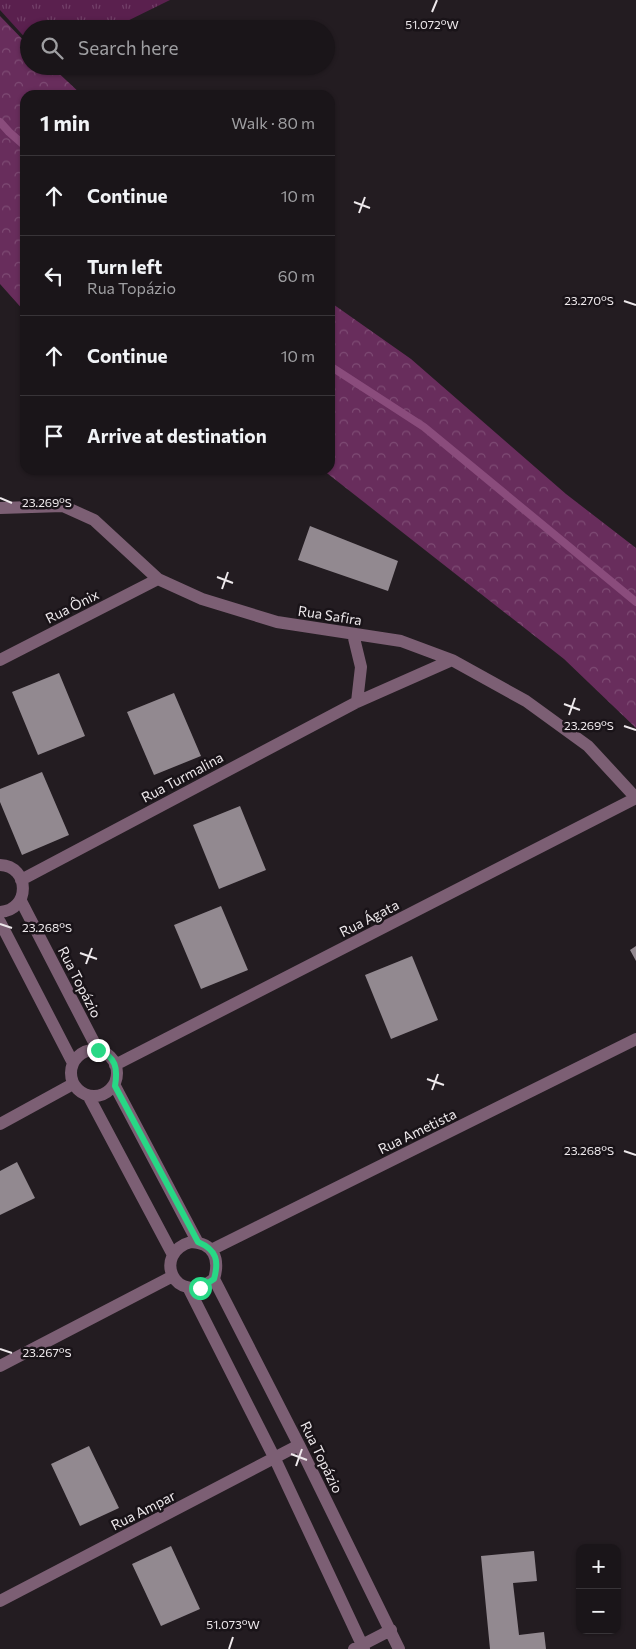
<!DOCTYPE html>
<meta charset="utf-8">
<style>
:root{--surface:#1a1519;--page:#231e22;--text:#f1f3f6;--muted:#9f9fa2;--line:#383438}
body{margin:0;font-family:Commissioner,sans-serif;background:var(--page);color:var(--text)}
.controls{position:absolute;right:15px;bottom:15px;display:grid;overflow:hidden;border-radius:10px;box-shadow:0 1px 4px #0004}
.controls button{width:45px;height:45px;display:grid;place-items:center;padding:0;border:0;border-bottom:1px solid var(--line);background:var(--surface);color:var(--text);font:25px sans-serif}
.stop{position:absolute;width:15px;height:15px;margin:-11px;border:4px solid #28d885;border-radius:50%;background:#fff}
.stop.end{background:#28d885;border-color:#fff;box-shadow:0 1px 5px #0008}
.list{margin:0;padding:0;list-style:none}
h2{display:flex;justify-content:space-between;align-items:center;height:65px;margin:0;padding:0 20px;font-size:21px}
h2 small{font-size:16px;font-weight:400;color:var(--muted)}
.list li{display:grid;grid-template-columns:32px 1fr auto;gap:15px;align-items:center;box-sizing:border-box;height:80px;padding:0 20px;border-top:1px solid var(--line)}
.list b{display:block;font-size:19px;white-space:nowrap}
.list p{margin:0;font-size:16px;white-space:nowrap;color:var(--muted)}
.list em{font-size:16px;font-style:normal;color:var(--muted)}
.icon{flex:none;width:28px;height:28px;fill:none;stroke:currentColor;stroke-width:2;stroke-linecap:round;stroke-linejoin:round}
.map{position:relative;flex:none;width:636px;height:1649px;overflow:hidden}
.search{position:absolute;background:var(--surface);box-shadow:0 1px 4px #0004;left:20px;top:20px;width:315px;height:55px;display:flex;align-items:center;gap:12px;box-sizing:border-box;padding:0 18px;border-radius:28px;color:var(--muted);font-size:19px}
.panel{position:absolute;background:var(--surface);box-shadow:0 1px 4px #0004;left:20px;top:90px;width:315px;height:385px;border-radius:15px}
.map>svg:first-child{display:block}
.grass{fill:url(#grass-tufts)}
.forest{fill:url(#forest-crowns)}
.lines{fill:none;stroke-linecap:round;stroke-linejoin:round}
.stream{stroke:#8a4c7c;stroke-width:8}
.building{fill:#928990}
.minor{stroke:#7c5f74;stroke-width:12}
.route{stroke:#28d885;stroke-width:6}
.ticks{fill:none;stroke:#eee9ec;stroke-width:2}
.labels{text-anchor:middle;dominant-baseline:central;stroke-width:5;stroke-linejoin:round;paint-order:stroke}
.street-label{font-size:14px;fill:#eee9ec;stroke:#191318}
.ticks-label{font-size:12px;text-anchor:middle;fill:#eee9ec;stroke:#191318;stroke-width:5;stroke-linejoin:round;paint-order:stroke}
</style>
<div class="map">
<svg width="636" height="1649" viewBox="0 0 636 1649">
<defs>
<pattern id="grass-tufts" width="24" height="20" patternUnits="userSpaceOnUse" patternTransform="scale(1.25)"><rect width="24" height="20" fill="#5a204e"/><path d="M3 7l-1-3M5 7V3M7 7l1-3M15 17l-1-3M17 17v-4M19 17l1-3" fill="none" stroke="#724068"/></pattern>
<pattern id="forest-crowns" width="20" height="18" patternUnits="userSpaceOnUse" patternTransform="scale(1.25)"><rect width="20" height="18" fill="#682d5c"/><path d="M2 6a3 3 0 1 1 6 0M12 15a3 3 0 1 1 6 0" fill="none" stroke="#7e4b74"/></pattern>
</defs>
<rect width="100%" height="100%" fill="#231c21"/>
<!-- grass -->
<path class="grass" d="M0,0H170L111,29H29V42L0,10Z"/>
<!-- forest -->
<path class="forest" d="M0,16L29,46V66H51L82,95H25V312L0,284Z
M330,302L411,359L566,494L636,548V728L564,659L323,470H330Z"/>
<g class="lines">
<!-- stream -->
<path class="stream" d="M0,122L9,132L25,146
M330,366L424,427L636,602"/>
</g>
<!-- building -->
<path class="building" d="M310,526L398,561L388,591L298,560Z
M59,673L85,736L38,755L12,692Z
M174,693L201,756L154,775L127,712Z
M42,772L69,835L22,855L0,802V789Z
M240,806L266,870L219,889L193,825Z
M221,906L248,970L201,989L174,925Z
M636,946V961L630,950Z
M412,956L438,1020L391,1039L365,975Z
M17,1162L35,1198L0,1215V1171Z
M89,1446L119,1508L80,1526L51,1464Z
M171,1546L200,1609L161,1626L132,1564Z
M534,1551L537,1581L513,1583L519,1635L544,1632L546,1649H490L481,1556Z"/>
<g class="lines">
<!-- minor -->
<path class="minor" d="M0,508L63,506L94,520L158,579L202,599L277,622L401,641L452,660L526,701L588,746L636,798
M353,634L361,667L357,702
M0,660L158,579
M0,865C30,866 31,910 0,912
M21,880L357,702L452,660
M21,901L98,1050
M0,922L73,1063
M71 1073a23 23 0 1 1 46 0a23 23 0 1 1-46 0Z
M115,1065L636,798
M115,1086L198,1243
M89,1097L173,1255
M0,1124L73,1084
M191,1242C214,1243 220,1259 214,1279C175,1309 151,1253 191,1242Z
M211,1250L636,1039
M214,1279L299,1445L399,1649
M189,1289L275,1459L364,1649
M0,1366L173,1276
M0,1601L299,1445
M354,1649L391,1630"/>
</g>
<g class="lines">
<!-- route -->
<path class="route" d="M98,1050C116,1057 118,1068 115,1086L198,1242C217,1250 219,1261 214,1279L200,1288"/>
</g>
<!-- ticks -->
<path class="ticks" d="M432,12L437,0M354,202L370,208M359,213L365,197M624,301L636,305M0,498L12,503M217,577L233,583M222,589L228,572M564,704L580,710M569,715L575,698M624,726L636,730M0,924L12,928M80,953L97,959M86,964L92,948M427,1079L444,1085M432,1090L438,1074M624,1151L636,1155M0,1349L12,1353M291,1454L307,1460M296,1466L302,1449M229,1649L233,1637"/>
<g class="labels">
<!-- street labels -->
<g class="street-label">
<text transform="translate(72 606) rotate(-27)">Rua Ônix</text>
<text transform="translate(330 615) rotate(9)">Rua Safira</text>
<text transform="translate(182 777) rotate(-28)">Rua Turmalina</text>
<text transform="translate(369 918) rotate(-27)">Rua Ágata</text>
<text transform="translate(80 982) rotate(63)">Rua Topázio</text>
<text transform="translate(417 1131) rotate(-26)">Rua Ametista</text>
<text transform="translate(322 1457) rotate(64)">Rua Topázio</text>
<text transform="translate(143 1510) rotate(-27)">Rua Ampar</text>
</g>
</g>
<g class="ticks-label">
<text x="432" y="29">51.072°W</text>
<text x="589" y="305">23.270°S</text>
<text x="47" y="507">23.269°S</text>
<text x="589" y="730">23.269°S</text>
<text x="47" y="932">23.268°S</text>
<text x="589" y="1155">23.268°S</text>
<text x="47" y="1357">23.267°S</text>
<text x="233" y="1629">51.073°W</text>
</g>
</svg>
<div class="controls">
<button>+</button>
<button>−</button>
</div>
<div class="stop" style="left:200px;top:1288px"></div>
<div class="stop end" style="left:98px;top:1050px"></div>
<div class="search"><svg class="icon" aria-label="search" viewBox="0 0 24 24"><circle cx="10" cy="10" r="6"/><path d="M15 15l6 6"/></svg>Search here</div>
<section class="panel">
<h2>1 min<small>Walk · 80 m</small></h2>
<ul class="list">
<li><svg class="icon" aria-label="ahead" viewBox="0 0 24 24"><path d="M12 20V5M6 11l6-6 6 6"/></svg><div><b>Continue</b></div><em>10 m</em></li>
<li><svg class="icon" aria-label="left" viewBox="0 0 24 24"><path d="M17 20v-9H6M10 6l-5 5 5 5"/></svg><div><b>Turn left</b><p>Rua Topázio</p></div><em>60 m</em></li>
<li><svg class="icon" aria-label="ahead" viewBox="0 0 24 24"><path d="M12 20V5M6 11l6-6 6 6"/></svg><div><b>Continue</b></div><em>10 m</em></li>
<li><svg class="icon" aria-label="arrive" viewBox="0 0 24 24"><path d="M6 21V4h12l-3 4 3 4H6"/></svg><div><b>Arrive at destination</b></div></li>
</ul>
</section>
</div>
